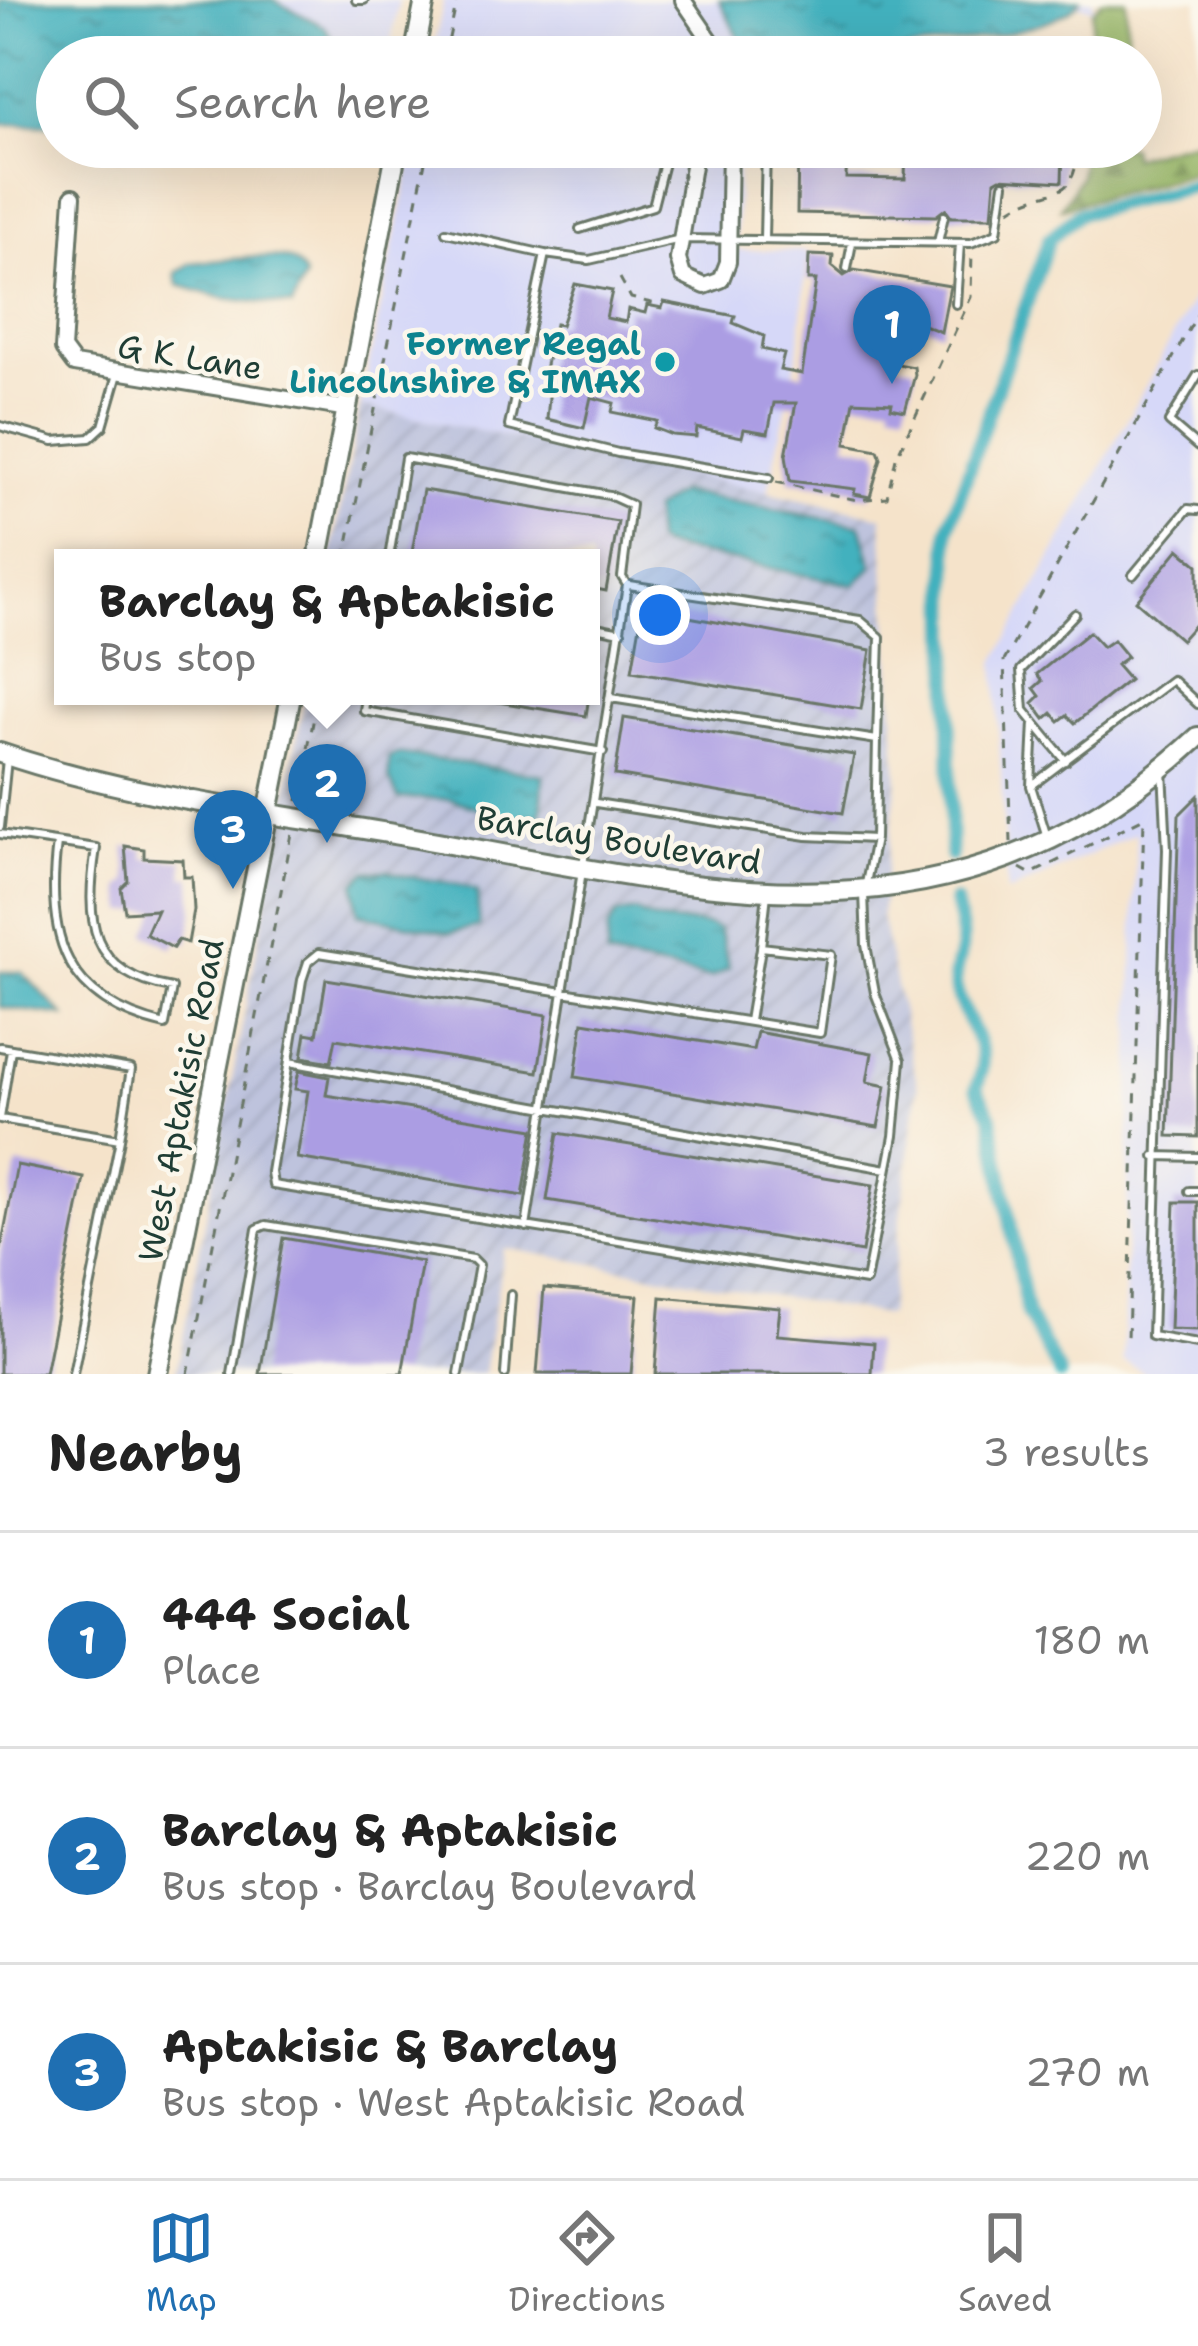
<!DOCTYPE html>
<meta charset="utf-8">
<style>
:root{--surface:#fff;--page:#f2f2f2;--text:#222;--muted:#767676;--line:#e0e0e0;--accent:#1f6fb2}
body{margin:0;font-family:"Shantell Sans",sans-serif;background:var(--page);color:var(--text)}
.you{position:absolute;left:660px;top:615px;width:42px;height:42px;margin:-30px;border:9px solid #fff;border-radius:50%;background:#1a73e8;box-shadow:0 0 0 18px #1a73e833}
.badge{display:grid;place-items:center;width:78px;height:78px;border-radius:50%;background:var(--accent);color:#fff;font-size:39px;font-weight:700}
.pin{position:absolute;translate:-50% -99px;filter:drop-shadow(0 3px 6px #0008)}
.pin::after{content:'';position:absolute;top:63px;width:42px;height:36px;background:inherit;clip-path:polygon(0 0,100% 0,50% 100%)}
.popup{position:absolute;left:54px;top:549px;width:546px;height:156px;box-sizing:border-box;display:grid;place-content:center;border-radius:0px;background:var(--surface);filter:drop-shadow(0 3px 9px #0005);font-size:39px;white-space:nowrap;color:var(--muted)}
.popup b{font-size:45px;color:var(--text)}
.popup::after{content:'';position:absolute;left:50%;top:100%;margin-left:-24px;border:24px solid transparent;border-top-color:var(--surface)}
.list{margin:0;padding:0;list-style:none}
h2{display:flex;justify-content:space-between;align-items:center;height:156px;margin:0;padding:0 48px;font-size:51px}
h2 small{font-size:39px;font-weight:400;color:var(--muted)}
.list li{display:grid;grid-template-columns:78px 1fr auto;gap:36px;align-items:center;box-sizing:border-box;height:216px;padding:0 48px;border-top:3px solid var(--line)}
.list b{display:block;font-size:45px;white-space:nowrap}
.list p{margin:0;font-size:39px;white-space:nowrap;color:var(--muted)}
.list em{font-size:39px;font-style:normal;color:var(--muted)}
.icon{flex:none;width:66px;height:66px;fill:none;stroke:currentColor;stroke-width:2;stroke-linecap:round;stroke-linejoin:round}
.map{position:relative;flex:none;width:1198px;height:1374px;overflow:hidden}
.search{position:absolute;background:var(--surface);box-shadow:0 12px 48px #0002;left:36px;right:36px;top:36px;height:132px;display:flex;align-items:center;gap:30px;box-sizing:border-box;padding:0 42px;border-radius:66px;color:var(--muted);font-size:45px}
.sheet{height:804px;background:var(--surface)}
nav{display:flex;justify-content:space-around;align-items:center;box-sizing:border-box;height:168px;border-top:3px solid var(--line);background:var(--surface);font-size:33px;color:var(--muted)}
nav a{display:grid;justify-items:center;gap:6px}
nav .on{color:var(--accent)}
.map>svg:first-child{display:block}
.built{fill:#d6d8f8}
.industrial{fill:url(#industrial-furrows)}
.forest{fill:url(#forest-firs);stroke:#5b794e;stroke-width:3}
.water{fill:url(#water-ripples);stroke:#307779;stroke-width:3}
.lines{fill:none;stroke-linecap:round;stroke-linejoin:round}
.canal{stroke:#42b1be;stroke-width:14}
.building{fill:#ab9de3}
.lane-casing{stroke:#6a7768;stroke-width:12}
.street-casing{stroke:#6a7768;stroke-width:20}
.secondary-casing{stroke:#6a7768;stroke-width:24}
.path{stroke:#6a7768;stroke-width:3;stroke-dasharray:9 9;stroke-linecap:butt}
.lane{stroke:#fff;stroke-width:6}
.street{stroke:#fff;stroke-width:14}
.secondary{stroke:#fff;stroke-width:18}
.culture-dot{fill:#0f9aa8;stroke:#fbf7ec;stroke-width:4.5}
.labels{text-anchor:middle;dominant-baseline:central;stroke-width:9;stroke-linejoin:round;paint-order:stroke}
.culture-label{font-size:33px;font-weight:bold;fill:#0d838f;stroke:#fbf7ec;text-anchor:end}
.street-label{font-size:33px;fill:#1f3d34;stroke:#fbf7ec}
</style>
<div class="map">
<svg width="1198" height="1374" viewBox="0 0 1198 1374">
<defs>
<pattern id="industrial-furrows" width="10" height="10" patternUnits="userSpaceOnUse" patternTransform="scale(3)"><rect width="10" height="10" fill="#bec3dd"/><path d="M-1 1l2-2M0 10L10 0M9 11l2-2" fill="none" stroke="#a3a8be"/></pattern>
<pattern id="forest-firs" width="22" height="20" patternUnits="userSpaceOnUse" patternTransform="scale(3)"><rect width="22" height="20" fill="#97b568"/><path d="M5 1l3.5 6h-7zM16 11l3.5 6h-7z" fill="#7b9456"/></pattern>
<pattern id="water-ripples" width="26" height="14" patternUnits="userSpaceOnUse" patternTransform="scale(3)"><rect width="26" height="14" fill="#42b1be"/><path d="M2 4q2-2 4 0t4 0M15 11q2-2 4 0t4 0" fill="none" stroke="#37919b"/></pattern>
</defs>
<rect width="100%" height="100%" fill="#fbf7ec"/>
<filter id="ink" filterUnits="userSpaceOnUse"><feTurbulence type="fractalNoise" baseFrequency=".00833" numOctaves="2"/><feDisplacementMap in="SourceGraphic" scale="24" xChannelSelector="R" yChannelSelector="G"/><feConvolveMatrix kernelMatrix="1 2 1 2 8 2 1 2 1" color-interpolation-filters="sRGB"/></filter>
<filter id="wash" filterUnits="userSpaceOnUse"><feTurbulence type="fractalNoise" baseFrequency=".004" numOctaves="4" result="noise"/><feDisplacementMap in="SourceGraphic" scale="48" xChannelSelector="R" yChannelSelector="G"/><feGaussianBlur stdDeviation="2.7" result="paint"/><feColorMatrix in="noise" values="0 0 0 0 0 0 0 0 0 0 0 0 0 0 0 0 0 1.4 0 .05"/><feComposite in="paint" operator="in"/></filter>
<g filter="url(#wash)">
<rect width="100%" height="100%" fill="#f5e3ca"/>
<!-- built -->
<path class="built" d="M273,0H399L388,57H343L325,27Z
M444,0H1093V10L1080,5L949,45L879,56L741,50L740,57H432Z
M414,147H738L736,250L808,251L798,354L768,492L360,406Z
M1198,290V1374H1147L1123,1361L1136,833L1007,893L995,662Z"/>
<!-- industrial -->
<path class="industrial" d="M360,406L882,516L898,781L881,915L918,1087L888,1316L504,1248L484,1374H176L305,696H591V558H331Z"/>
<!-- forest -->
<path class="forest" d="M1103,0H1126L1128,57H1089L1093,10Z
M1198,140V172L1061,208L1080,177L1083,147H1131L1132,157Z"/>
<!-- water -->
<path class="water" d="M0,0H273L325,27L343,57H57V125L0,124Z
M719,0H1081C1055,41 837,60 785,56C771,55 755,47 741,41Z
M257,257C279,258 295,254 305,277L292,306L222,298L178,285L176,273L190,263Z
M680,492L861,525L873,566L854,585L661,546L655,542L653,510Z
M398,754L543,775L541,814L511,818L450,799L398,798L389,778V758Z
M388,871C417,882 451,878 477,892L479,926L450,933L358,914L355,883L366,872Z
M636,911C661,930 692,917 719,929L729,968L711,978L607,957L608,929L616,915Z
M0,972H22L64,1016L0,1007Z"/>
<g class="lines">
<!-- canal -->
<path class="canal" d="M951,856L948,530L1049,239L1078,214L1198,185
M955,902C957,914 962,928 962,940C962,958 952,970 956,988C965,1028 995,1046 976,1088L991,1116L1027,1314L1060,1374"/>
</g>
<g id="blocks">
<!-- building -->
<path class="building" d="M798,147H847L846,178L905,179L906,147H1063L1062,182L1000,178L995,181L992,217H951L945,209L936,216L797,213Z
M809,255L833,256L832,266L844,276L854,270L950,286L941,332L901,316L892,363L914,367L915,375L905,411L891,408L892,403L854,401L846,444L878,450L881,458L870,497L854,494L855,489L790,481L786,455L796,403H774L768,433L744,429L742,437L697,428L696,437L672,435L654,428L657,421L612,412L614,403L591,397L584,428L547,419L551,376L544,374L555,324L561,325L575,284L612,291L606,318L626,322L628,309L645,313L647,305L662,308L664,302L735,316L733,323L764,336L762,349L784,354L780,370L802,374L816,280H808Z
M423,490L618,522L606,591L591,588V558H411Z
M1179,549L1198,565V621L1181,640L1136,601Z
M661,612L871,650L861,709L632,671L642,613L660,617Z
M1089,632L1103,647L1113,640L1127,657L1116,665L1129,680L1075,723L1067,715L1059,721L1052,713L1045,719L1033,703L1040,696L1034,688L1042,681L1037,674Z
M499,696H589L586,716L498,702Z
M624,718L854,755L843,813L615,775Z
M1198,796V1137L1168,1136L1179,815Z
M125,846L144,849V858L183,860L184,877H192L194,910L188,943L178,940L173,948L146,934L157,910L125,912L121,888L128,881Z
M326,979L547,1015L538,1072L336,1039L331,1062L302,1057L306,1033L317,1035Z
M583,1022L753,1050L757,1032L872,1053L867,1082L886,1086L878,1127L575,1077Z
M299,1071L329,1077L326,1095L534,1129L523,1196L297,1158L308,1091L295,1089Z
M558,1133L873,1185L862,1252L547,1200Z
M17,1165L84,1178L45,1374H0V1253Z
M1175,1202H1198V1330L1170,1329Z
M283,1238L422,1262L402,1374H260Z
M544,1288L638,1296L631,1374H537Z
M661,1297L780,1308L777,1335L874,1343L872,1374H655Z"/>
</g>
</g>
<g filter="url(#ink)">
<use href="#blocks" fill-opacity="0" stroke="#6a7768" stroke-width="3"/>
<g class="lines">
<defs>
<path id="lane" d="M356,0H364
M580,229L653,206L668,147
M446,232L545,254
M764,239L766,147
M938,242L944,216
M847,269L852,243
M956,304L960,243
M1198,375L1169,422L1198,447
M0,426L54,441L90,438L103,426L118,374
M769,478L618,453L509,426L545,254L589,260L681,239L971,243L997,233L1004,184
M389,558L405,458L609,495L631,505L622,577L627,585L526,1227
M1133,575L1188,509L1198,510
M629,585L860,620L880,637L877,740
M591,626L621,632
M366,696L364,711L603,752
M611,698L877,740L875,839L864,893L866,945L875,993L901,1060L894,1136L866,1281L273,1185L271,1172L302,980L308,962L319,953L820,1033L831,955L761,947L767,894
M1034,722L1031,786L1047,837
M1066,761L1024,710L1021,670L1075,614
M1163,770L1167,849L1152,1336L1198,1344
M1031,786L1172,680L1198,704
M596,803L807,836L875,839
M0,827L7,759
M0,834L96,848C85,920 88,974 172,988L165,1025C64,1001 45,937 57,843
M749,1021L761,948
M0,1047L131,1069L120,1139
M289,1062L887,1169
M0,1118L11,1050
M0,1119L120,1139L73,1374
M1155,1156L1198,1157
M1189,1191H1198
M232,1374L257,1229L266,1225L473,1259L479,1265L459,1374
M505,1374L511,1295"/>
<path id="street" d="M683,0L722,57
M696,147L678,259L683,276L705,286L721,280L728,262L730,147
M73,196L63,349L74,364L348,409"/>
<path id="secondary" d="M414,57L425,0
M318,558L397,147
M0,753C130,797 265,812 399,835C697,887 949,967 1198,737
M157,1374L291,696"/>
</defs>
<!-- lane casing -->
<use href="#lane" class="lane-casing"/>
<!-- street casing -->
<use href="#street" class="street-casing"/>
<!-- secondary casing -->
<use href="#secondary" class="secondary-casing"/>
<!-- path -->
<path class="path" d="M445,57L457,0
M934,57L1064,40L1079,57
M1010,210C1049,183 1074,208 1078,147
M620,278L631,298L660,305
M776,482L857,500L887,497L896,458L971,297L972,250
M345,558L428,147
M298,801L318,696
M1011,842L1004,661L1198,313
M1020,868L1031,874L1144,818L1128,1338
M188,1374L292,834"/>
<!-- lane -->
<use href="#lane" class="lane"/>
<!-- street -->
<use href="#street" class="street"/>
<!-- secondary -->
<use href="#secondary" class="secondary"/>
</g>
</g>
<!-- markers -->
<circle class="culture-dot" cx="665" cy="362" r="12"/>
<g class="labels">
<!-- culture labels -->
<g class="culture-label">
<text x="641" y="343">Former Regal<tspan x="641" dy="38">Lincolnshire &amp; IMAX</tspan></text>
</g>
<!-- street labels -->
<g class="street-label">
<text transform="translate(190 357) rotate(9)">G K Lane</text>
<text transform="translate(619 840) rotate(9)">Barclay Boulevard</text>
<text transform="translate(181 1100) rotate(-79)">West Aptakisic Road</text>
</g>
</g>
</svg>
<div class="you"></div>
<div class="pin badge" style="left:892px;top:384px">1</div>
<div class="pin badge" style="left:327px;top:843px">2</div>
<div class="popup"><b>Barclay &amp; Aptakisic</b>Bus stop</div>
<div class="pin badge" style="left:233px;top:889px">3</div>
<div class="search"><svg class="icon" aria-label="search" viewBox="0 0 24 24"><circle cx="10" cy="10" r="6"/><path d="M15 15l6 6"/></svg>Search here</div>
</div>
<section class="sheet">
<h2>Nearby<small>3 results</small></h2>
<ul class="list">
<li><span class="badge">1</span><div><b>444 Social</b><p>Place</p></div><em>180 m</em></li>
<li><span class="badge">2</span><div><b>Barclay &amp; Aptakisic</b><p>Bus stop · Barclay Boulevard</p></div><em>220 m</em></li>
<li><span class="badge">3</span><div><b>Aptakisic &amp; Barclay</b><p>Bus stop · West Aptakisic Road</p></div><em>270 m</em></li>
</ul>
</section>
<nav>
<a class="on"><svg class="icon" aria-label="map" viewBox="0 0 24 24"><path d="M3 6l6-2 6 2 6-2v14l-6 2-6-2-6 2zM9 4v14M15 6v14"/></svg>Map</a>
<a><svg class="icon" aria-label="directions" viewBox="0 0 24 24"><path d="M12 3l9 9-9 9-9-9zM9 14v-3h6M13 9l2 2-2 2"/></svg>Directions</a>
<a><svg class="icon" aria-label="saved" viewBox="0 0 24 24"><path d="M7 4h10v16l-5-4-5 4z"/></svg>Saved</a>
</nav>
